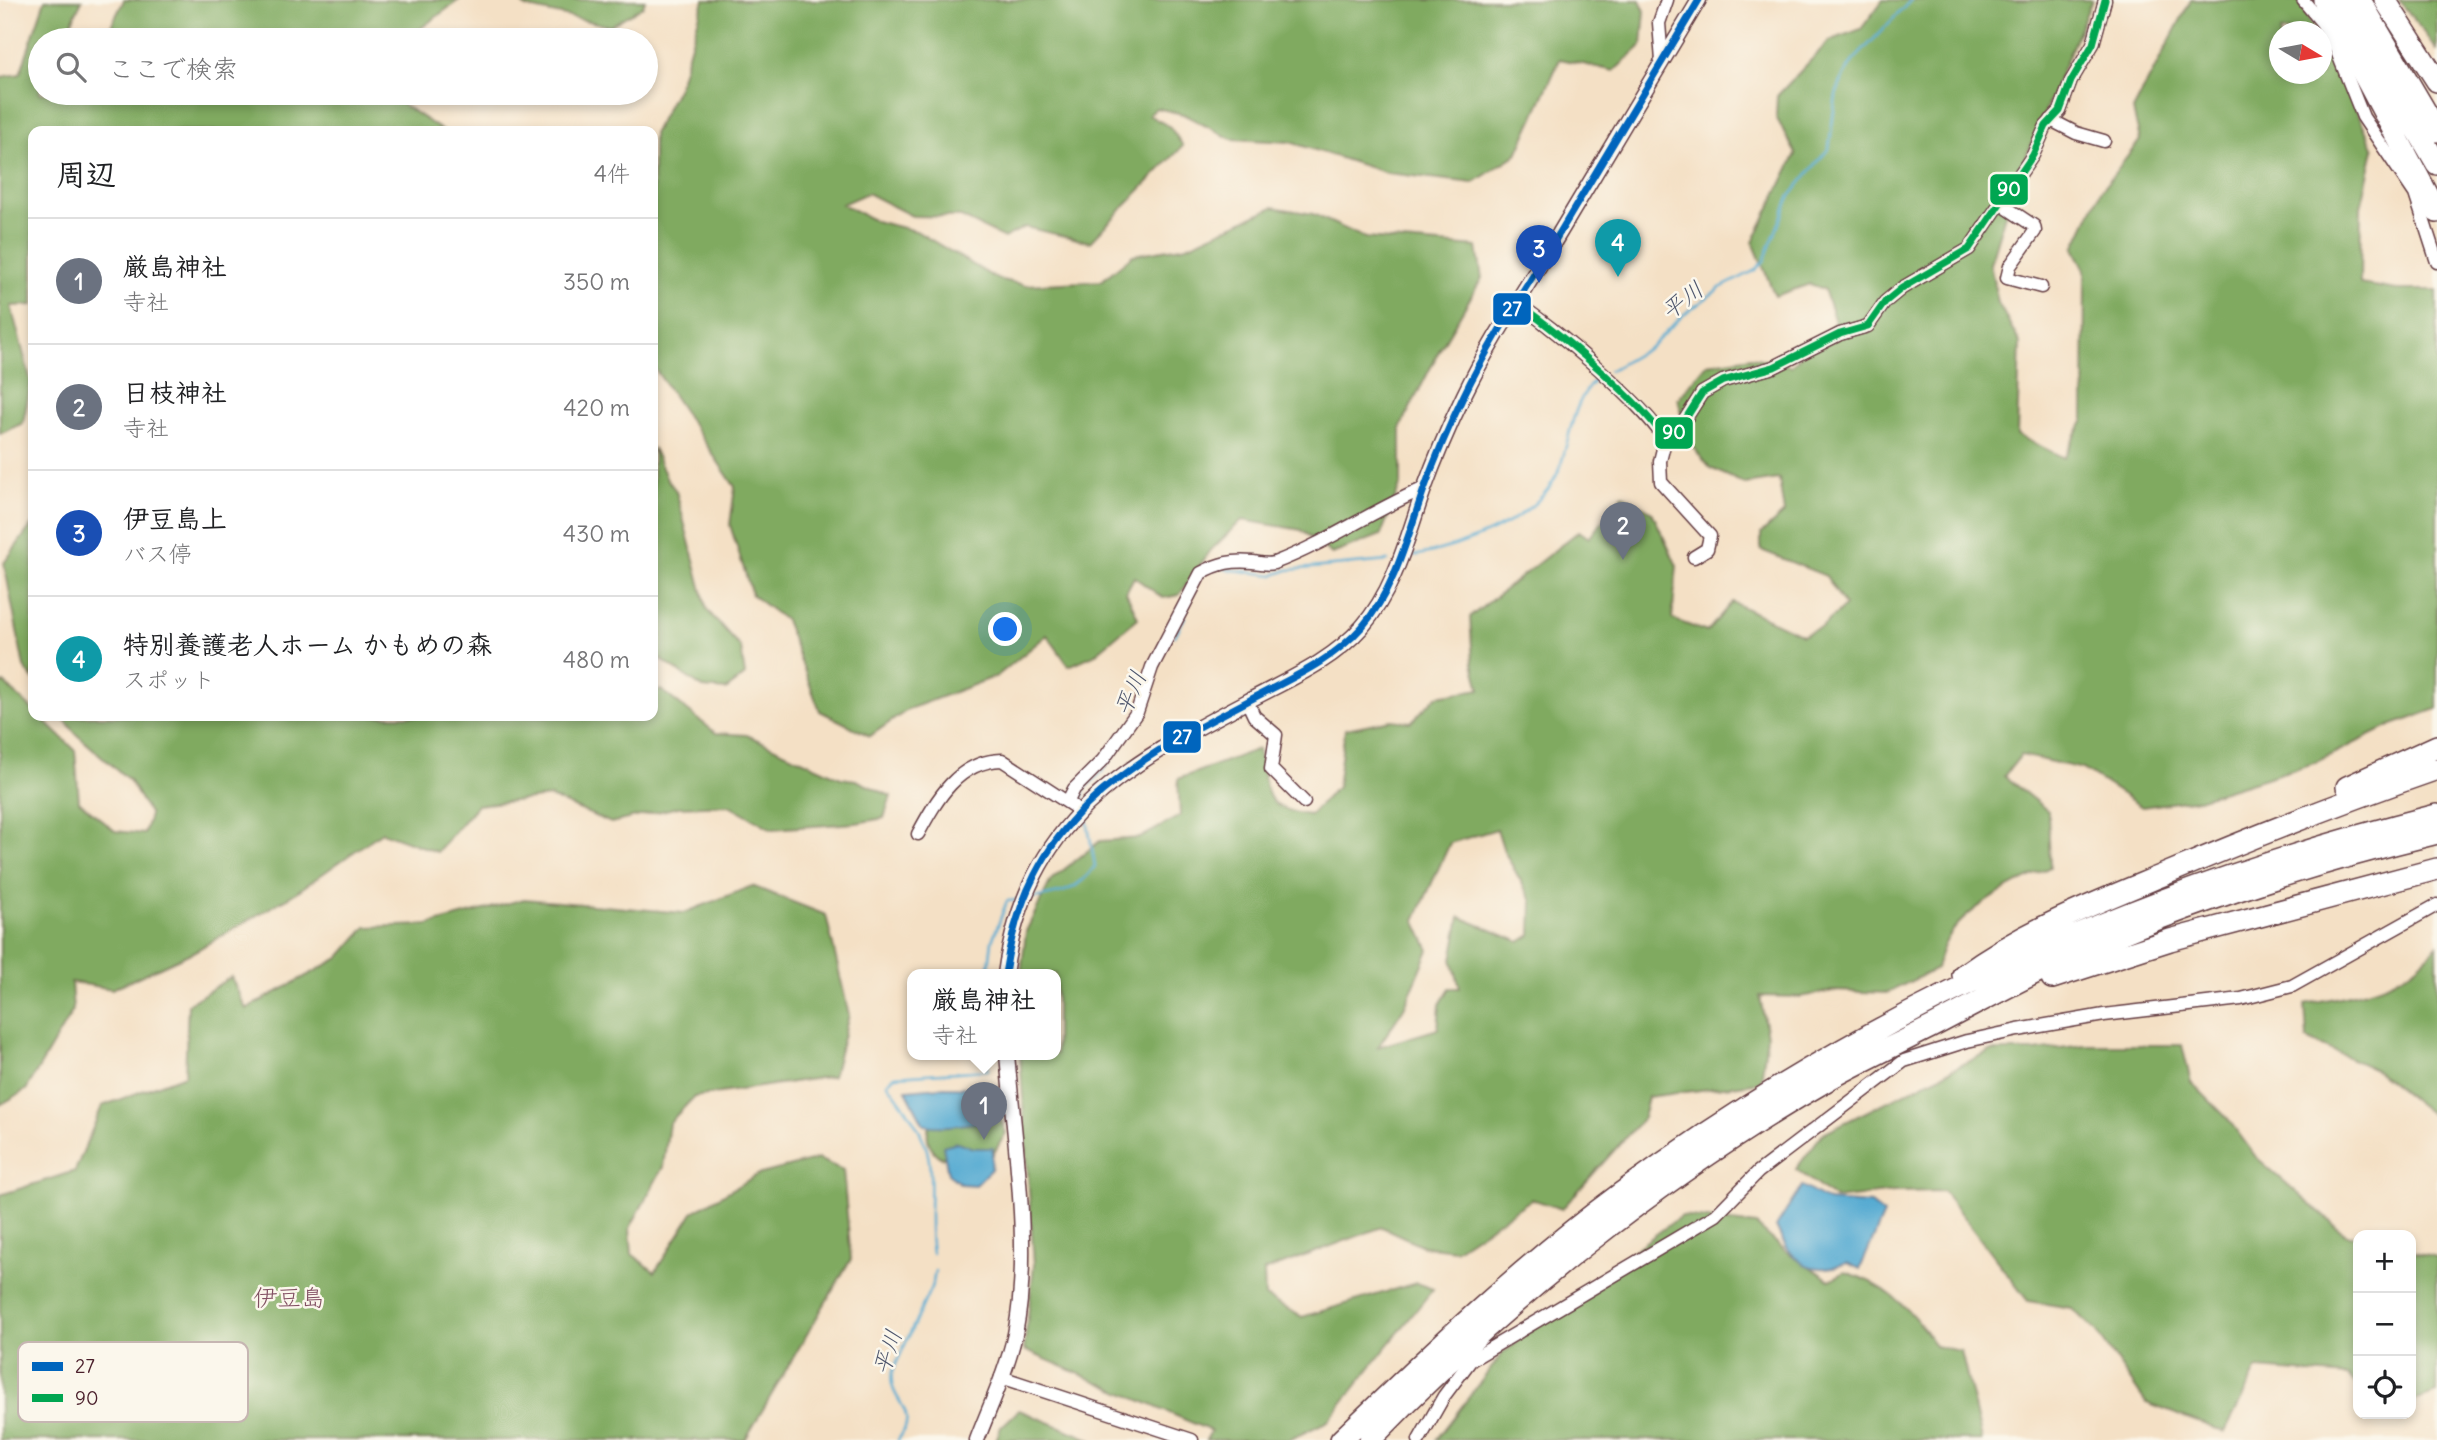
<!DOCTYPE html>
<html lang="ja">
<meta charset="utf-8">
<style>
:root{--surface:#fff;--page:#f6f6f6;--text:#202124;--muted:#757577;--line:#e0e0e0;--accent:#d1495b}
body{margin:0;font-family:Delius,"Klee One",sans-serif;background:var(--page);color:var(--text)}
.controls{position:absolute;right:21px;bottom:21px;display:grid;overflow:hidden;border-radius:14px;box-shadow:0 4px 10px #0003}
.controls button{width:63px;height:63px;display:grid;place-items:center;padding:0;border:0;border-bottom:2px solid var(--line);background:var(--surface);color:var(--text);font:35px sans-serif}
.compass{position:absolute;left:2269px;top:21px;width:63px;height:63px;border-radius:50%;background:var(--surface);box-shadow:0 4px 10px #0003;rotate:100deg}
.you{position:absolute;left:1006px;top:630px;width:24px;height:24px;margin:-18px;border:5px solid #fff;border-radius:50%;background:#1a73e8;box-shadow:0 0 0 10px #1a73e833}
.badge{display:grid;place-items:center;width:46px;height:46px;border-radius:50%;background:var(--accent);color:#fff;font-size:23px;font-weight:700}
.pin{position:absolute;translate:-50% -58px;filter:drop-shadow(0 2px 4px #0008)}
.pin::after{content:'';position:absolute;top:37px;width:24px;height:21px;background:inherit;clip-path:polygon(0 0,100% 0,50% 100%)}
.popup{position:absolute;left:907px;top:969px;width:154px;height:91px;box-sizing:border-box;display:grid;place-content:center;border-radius:14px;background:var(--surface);filter:drop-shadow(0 2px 5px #0005);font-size:23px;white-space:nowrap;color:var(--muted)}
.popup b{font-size:26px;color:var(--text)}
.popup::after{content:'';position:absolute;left:50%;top:100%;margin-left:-14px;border:14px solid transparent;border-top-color:var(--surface)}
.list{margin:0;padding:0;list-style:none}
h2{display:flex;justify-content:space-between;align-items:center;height:91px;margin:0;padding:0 28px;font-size:30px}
h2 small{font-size:23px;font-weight:400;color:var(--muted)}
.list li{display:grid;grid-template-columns:46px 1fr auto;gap:21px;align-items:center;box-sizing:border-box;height:126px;padding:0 28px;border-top:2px solid var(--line)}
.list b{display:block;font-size:26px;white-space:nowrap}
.list p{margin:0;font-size:23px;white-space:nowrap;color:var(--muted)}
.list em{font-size:23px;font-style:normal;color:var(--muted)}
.icon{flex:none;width:38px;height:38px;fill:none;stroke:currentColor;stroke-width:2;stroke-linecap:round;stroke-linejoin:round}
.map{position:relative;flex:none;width:2437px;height:1440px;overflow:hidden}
.search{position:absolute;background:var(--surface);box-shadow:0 4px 10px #0003;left:28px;top:28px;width:630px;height:77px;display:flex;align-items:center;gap:18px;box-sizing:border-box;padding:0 24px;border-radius:38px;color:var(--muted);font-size:26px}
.panel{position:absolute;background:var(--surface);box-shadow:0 4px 10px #0003;left:28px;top:126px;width:630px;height:595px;border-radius:14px}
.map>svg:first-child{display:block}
.forest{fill:#80aa61;stroke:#656446;stroke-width:2;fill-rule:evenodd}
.water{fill:#56abd2;stroke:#50657e;stroke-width:2}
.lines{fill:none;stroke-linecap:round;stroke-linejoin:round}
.stream{stroke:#56abd2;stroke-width:2.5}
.minor-casing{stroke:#643c42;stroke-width:15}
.tertiary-casing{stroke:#643c42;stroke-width:17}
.motorway-casing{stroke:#643c42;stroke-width:24}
.minor{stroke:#fff;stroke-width:12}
.tertiary{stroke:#fff;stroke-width:14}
.motorway{stroke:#fff;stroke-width:21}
.bus-1-casing{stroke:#fbf7ec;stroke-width:12}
.bus-2-casing{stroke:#fbf7ec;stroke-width:12}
.bus-1{stroke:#0065bd;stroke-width:7}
.bus-2{stroke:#00a651;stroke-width:7}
.labels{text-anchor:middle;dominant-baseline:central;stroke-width:5;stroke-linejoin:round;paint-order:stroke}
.water-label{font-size:23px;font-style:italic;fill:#4f576e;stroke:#fbf7ec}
.quarter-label{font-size:24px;fill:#825063;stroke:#fbf7ec}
.key{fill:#fbf7ec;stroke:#c6b6b2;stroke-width:2}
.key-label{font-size:19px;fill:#4a1f2b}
.line-badge{stroke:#fbf7ec;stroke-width:2.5}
.badge-label{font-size:19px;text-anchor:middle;font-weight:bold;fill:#fff}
</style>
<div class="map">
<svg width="2437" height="1440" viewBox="0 0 2437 1440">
<rect width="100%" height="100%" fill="#fbf7ec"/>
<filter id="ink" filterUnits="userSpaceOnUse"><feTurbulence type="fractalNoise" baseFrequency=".0143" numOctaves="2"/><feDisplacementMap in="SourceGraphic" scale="14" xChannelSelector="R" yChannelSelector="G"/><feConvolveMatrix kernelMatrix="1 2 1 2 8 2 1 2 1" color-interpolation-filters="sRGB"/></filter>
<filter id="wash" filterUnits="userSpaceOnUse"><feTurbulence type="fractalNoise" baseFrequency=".00686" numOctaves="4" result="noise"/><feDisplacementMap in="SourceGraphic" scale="28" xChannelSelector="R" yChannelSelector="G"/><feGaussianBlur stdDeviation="1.57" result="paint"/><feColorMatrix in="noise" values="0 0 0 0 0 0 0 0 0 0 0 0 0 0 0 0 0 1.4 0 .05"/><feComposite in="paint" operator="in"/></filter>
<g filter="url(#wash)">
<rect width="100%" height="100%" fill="#f4e0c5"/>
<!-- forest -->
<path class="forest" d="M45,0H82L65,37L66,40H40V93H393V98L443,131H33V305L11,306L31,382L23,423L0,434V77L20,74Z
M124,0H459L405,40H104Z
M517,0H645L643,6L610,26L525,7Z
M704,0H1640L1645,11L1642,45L1614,71L1560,59L1517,154L1473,183L1387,173L1290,142L1231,139L1183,114L1156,108L1149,115L1170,127L1183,146L1090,242L1025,227L1004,238L961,217L912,216L867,193L842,204L875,221L916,231L997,279L1025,285L1101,281L1133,255L1187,246L1273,207L1313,214L1365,238L1477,247L1482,278L1439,351L1401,426V483L1381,535L1332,554L1301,530L1242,520L1211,550L1179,595L1163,598L1134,577L1126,592L1138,618L1094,655L1069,666L1047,635L997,676L909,709L870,736L820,711L785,620L752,595L730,525L735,487L653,366V134L679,85Z
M1883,0H2092L2014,185L1990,264L1998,303L2020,343L2017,435L2064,458L2084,420L2085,270L2074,248L2101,191L2140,140L2133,110L2191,0H2299L2314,31L2280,32V74H2322V42L2335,62L2374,149L2361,207L2360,284L2397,290H2437V709L2390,726L2314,763L2198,799L2142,807L2083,769L2021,755L2004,776L2048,811L2050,867C2019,882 1965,907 1948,938C1942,947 1939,959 1936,969L1887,993L1834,991L1800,997L1760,996L1767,1036L1761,1082L1648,1097L1643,1118L1562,1209L1532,1199L1455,1250L1423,1246L1382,1227L1264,1271L1265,1297L1302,1317L1416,1283L1433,1289L1328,1421L1289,1440H1206L1211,1431L1024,1350L1034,1265L1020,1054H1056V974H1021L1026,931L1051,880L1100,841L1140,838L1180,816L1178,779L1258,749C1269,791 1259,809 1310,815L1337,787L1345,729L1391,720L1411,722L1437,696L1480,689L1473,663L1470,617L1579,531L1589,538L1623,495L1652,512L1677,566L1672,619L1707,632L1732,602L1802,635L1822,627L1845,606L1826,576L1761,550V534L1784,513L1779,479L1745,484L1710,468L1689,442L1678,399L1707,364L1752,357L1791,366L1835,322L1824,289L1810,284L1775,296L1753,242L1796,154L1776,117L1777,96L1829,41L1861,29ZM1497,829L1504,851L1532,901L1531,935L1520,942L1460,917L1452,959L1460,988H1450L1440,1004L1438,1029L1378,1047L1404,1008L1429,950L1415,920L1450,843Z
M2399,0H2437V50Z
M653,448L667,479L676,491L707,610L741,648L745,675L726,690L703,688L653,654Z
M33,523V679L24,667L4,563Z
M4,683L33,710V716H39L75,750L79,801L115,831L144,834L150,815L129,780L76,734L62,716H653V692L661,690L716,733L747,735L841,778L856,780L891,796L884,818L856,823L772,829L729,805L678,807L611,823L550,797L477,805L437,852L382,832L294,894L195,951L112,989L71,982L73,1010L26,1090L0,1105V685Z
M752,886L826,915L849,1015L833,1076L694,1097L669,1123L663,1167L630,1228L632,1254L655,1272L693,1212L757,1175L818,1159L843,1170L851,1259L745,1440H0V1195L75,1171L102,1106L185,1075L188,1004L231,977L246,1009L339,958L366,927L428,925L524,899L684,913Z
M2437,945V1119L2374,1069L2307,1039L2305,1004C2357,993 2401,991 2437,945Z
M2085,1045H2182L2191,1082L2227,1118L2256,1157L2345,1234L2358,1237V1386L2348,1376L2257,1369L2225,1432L2146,1403L2096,1331L2071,1308L2028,1301L1943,1191L1894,1192L1835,1199L1796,1169L1823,1133L1990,1051H2034Z
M994,1115L1000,1118L1006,1133L992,1156L951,1153L942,1158C928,1151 924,1134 931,1120Z
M1681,1216L1756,1225L1786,1251L1830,1280L1845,1272C1885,1283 1914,1311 1935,1346L1961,1351L1982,1440H1436L1503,1353L1585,1286Z
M2411,1251L2437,1258V1393L2411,1402Z
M1019,1410L1092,1440H996L1001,1427Z"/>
<!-- water -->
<path class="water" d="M940,1087L998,1088L1002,1109L998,1120C972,1122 950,1129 924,1125L906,1090Z
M957,1142L973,1148H993L991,1169L975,1185L961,1184L948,1174L943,1146Z
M1802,1186L1828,1201L1871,1204L1884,1214L1860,1269L1847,1263C1810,1277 1791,1262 1776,1227Z"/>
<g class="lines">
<!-- stream -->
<path class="stream" d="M1609,371L1652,346L1682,316L1720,288L1754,271L1764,261L1790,196L1829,148L1836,95L1844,75L1853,61L1911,0
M1409,557C1459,548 1541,521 1560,467C1570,439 1573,393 1601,376
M1225,569L1274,575L1288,570L1388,561
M1175,636L1185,617
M1141,716L1148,697
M1083,801L1084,790L1102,772L1135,725
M1033,898C1060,894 1078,891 1095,866L1086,814
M988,974L992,941L1007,901L1019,900
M932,1253C927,1222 933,1191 929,1160C926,1134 903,1104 887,1083L895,1076L988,1070V1054
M898,1440C922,1409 887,1401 892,1373L933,1283L935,1271"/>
</g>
</g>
<g filter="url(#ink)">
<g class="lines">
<defs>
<path id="minor" d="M2303,0L2322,23L2336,49L2363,117L2415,194L2437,262
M1662,61L1659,23L1667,0
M2051,120L2076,133L2104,141
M2002,200L2007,208L2034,226L2035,231L2010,266L2007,278L2041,287
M1517,304C1547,321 1653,412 1665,441L1681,426L1702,393L1723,381L1774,367L1840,334L1868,326L1885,302L1902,288L1969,249L2033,155L2046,126L2060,111L2071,81L2093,44L2105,0
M1665,441L1660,461L1661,482L1710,536L1707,549L1694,557
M1247,701L1254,716L1276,735L1271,769L1304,802
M1068,801L1074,789L1103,760L1137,712L1152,667L1201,573C1219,563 1232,560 1253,562C1260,563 1267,565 1274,563C1327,543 1373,510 1425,488
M918,834C937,799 958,761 1002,760L1073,806
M1001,1377L1192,1440
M1419,1440L1444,1396L1471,1360L1716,1215L1758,1172L1904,1061L1967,1041L2018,1030L2104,1015L2241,999L2292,986L2437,905"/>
<path id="tertiary" d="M1005,974C1027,820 1122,767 1248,701C1289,679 1331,662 1362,627C1395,589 1407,538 1423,492C1435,459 1449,426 1464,395C1491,339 1527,287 1559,234C1606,156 1652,78 1699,0
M977,1440C990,1406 1007,1370 1015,1334C1032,1252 1014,1138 1007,1054"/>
<path id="motorway" d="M2324,0L2437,212
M2341,0L2437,164
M2360,0L2437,131
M2385,0L2437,81
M2347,787L2437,746
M1963,975C2025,930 2093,904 2163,875C2253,837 2344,801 2437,769
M2052,978L2170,940L2437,869
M1341,1440C1430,1354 1520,1268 1620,1194C1866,1012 2142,889 2437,815
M1370,1440C1502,1302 1665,1173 1831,1078C1865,1059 1902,1042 1937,1024C1987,998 2036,971 2087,948C2200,899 2318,862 2437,833"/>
</defs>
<!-- minor casing -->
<use href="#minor" class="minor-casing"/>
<!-- tertiary casing -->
<use href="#tertiary" class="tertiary-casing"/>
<!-- motorway casing -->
<use href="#motorway" class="motorway-casing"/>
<!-- minor -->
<use href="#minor" class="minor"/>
<!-- tertiary -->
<use href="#tertiary" class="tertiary"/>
<!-- motorway -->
<use href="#motorway" class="motorway"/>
<defs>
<path id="bus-1" d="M1005,974C1027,820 1122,767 1248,701C1289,679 1331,662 1362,627C1395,589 1407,538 1423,492C1435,459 1449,426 1464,395C1491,339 1527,287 1559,234C1606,156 1652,78 1699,0"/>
<path id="bus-2" d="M1517,304C1547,321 1653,412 1665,441L1681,426L1702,393L1723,381L1774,367L1840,334L1868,326L1885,302L1902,288L1969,249L2033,155L2046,126L2060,111L2071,81L2093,44L2105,0"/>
</defs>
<!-- bus-1 casing -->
<use href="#bus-1" class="bus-1-casing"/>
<!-- bus-2 casing -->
<use href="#bus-2" class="bus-2-casing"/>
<!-- bus-1 -->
<use href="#bus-1" class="bus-1"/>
<!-- bus-2 -->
<use href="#bus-2" class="bus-2"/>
</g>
</g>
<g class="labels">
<!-- water labels -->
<g class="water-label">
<text transform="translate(1682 300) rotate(-38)">平川</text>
<text transform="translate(1130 693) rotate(-67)">平川</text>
<text transform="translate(887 1352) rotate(-72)">平川</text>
</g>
<!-- quarter labels -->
<g class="quarter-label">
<text x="289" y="1297">伊豆島</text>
</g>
</g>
<!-- legend -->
<rect x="18" y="1342" width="230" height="80" rx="10" class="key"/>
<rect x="32" y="1362" width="31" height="9" fill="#0065bd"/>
<rect x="32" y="1394" width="31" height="8" fill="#00a651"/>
<g class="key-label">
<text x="75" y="1373">27</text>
<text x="75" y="1405">90</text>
</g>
<g class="line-badge">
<rect x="1989" y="173" width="40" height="33" rx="7" fill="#00a651"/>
<rect x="1492" y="292" width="40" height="34" rx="7" fill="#0065bd"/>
<rect x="1654" y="416" width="40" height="34" rx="7" fill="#00a651"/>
<rect x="1162" y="720" width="40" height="34" rx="7" fill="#0065bd"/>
</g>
<g class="badge-label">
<text x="2009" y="196">90</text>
<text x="1512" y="316">27</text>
<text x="1674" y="439">90</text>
<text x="1182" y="744">27</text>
</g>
</svg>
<div class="controls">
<button>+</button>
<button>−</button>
<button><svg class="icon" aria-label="locate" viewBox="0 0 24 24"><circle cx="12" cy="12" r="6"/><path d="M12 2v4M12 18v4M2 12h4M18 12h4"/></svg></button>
</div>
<svg class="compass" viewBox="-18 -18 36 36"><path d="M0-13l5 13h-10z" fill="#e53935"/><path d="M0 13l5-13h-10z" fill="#757577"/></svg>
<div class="you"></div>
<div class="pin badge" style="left:984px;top:1140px;background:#6b7280">1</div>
<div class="popup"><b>厳島神社</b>寺社</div>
<div class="pin badge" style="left:1623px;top:560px;background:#6b7280">2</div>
<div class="pin badge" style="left:1539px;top:283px;background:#1a4fb4">3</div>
<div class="pin badge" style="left:1618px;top:277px;background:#0f9aa8">4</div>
<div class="search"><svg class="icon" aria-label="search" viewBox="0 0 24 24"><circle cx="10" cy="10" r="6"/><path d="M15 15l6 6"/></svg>ここで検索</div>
<section class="panel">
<h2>周辺<small>4件</small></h2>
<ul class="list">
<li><span class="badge" style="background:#6b7280">1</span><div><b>厳島神社</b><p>寺社</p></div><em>350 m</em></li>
<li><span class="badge" style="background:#6b7280">2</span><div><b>日枝神社</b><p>寺社</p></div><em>420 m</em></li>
<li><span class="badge" style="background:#1a4fb4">3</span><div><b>伊豆島上</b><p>バス停</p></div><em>430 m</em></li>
<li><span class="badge" style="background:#0f9aa8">4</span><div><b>特別養護老人ホーム かもめの森</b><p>スポット</p></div><em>480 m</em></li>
</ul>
</section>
</div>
